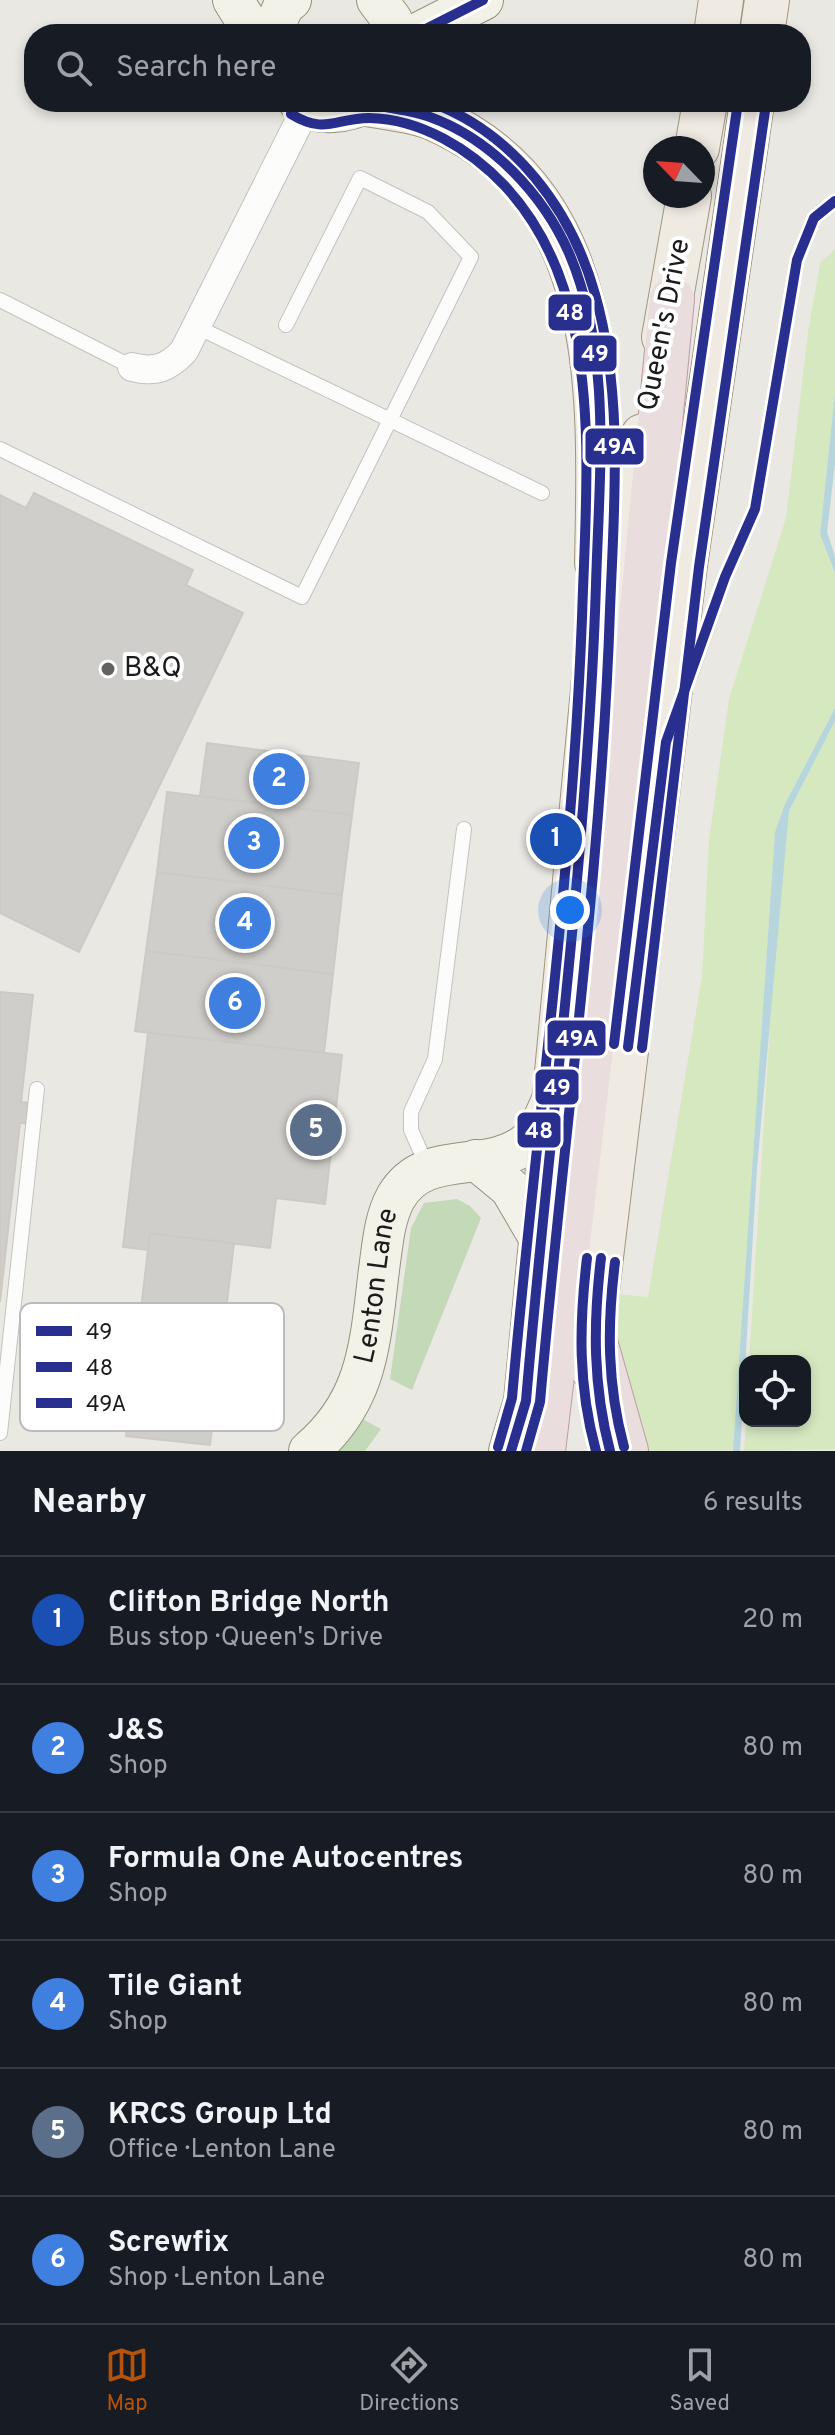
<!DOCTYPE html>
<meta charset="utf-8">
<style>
:root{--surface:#171b24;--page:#20242c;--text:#f1f3f6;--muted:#9ea1a6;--line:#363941;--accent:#b45309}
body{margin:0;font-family:Overpass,sans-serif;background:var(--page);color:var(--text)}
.controls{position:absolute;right:24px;bottom:24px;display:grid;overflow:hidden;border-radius:16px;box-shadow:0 4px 12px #0003}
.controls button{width:72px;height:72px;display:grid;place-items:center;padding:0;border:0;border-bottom:2px solid var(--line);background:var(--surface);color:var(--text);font:40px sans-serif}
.compass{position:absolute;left:643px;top:136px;width:72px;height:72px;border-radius:50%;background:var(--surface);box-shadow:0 4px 12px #0003;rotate:295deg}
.you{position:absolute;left:570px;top:910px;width:28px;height:28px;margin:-20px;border:6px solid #fff;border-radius:50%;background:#1a73e8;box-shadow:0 0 0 12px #1a73e833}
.badge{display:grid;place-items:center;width:52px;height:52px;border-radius:50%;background:var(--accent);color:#fff;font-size:26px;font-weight:700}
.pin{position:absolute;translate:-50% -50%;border:4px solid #fff;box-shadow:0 2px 8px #0006}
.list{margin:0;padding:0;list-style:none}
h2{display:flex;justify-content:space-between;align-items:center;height:104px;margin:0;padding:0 32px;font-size:34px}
h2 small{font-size:26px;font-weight:400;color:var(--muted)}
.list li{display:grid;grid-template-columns:52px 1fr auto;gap:24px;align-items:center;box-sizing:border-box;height:128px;padding:0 32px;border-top:2px solid var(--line)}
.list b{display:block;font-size:30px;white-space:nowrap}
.list p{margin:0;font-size:26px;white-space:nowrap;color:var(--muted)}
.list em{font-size:26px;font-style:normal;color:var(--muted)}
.icon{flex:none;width:44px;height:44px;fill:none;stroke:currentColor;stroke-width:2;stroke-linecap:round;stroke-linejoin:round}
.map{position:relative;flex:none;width:835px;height:1451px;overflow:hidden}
.search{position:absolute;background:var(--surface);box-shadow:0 4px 12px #0003;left:24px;right:24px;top:24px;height:88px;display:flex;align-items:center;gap:20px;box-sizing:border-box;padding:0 28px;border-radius:32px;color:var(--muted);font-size:30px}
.sheet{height:872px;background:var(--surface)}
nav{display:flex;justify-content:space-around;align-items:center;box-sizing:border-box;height:112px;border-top:2px solid var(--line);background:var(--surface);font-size:22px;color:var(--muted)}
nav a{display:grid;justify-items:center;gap:4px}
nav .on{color:var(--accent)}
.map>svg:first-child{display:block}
.grass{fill:#d6e8c0}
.forest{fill:#c4d9b8}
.water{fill:#b6d5dd}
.building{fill:#d0ceca;stroke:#cdc9c5;stroke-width:2}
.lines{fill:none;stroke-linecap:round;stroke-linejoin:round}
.lane-casing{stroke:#c2c2bf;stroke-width:16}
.street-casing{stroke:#c2c2bf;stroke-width:30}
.secondary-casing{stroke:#91937c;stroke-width:42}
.primary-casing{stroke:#a09680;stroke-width:46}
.highway-casing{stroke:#bf9ca4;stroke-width:46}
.lane{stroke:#fcfcfb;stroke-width:14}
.street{stroke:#fcfcfb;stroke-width:28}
.secondary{stroke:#f2f2e8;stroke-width:40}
.primary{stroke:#f0ebe2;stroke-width:44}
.highway{stroke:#e9ddde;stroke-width:44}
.bus-1-casing{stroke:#fff;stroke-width:16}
.bus-2-casing{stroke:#fff;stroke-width:16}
.bus-3-casing{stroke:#fff;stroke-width:16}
.bus-1{stroke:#282f8f;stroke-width:10}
.bus-2{stroke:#282f8f;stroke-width:10}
.bus-3{stroke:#282f8f;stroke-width:10}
.poi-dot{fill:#636361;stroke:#fff;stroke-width:3}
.labels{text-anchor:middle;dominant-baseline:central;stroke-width:8;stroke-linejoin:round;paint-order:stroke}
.street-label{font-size:28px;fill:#1b1b1b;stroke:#fff}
.poi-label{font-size:28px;fill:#1b1b1b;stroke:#fff;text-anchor:start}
.key{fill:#fff;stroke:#bbb;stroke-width:2}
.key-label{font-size:22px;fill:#1b1b1b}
.line-badge{stroke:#fff;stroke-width:3}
.badge-label{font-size:22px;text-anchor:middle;font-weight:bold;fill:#fff}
</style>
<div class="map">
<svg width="835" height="1451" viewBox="0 0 835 1451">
<rect width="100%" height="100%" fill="#eae8e3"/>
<!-- grass -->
<path class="grass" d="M835,249V393L820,533L835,573V708L785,804L775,832L734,1450L636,1451L609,1336L615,1294L648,1297L702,976L709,840L729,699L786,518L808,332L820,263Z
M835,721V1449L744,1451L746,1421H805V1361H749L775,946L789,811Z"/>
<!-- forest -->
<path class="forest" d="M457,1199L470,1206L481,1218L412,1390L390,1379L411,1228L424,1203Z
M357,1416L381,1429L365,1451H336L345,1444Z"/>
<!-- water -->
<path class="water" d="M835,393V464L827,532L835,556V573L820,534Z
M835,708V721L789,811L757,1168L740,1451H733L775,832L785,804Z"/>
<!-- building -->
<path class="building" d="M34,493L193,570L186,585L243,613L79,952L0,913V495L26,508Z
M207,743L359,763L352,815L200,796Z
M167,792L352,815L342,895L157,872Z
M157,872L342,895L333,974L146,951Z
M146,951L333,974L324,1053L135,1031Z
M0,992L33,995L21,1102L32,1103L30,1124L20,1123L0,1302Z
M148,1033L342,1055L325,1204L276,1198L270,1248L150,1233L148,1250L123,1247Z
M150,1233L234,1243L210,1445L126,1436Z"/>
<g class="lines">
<defs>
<path id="lane" d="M0,300L132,367
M197,327L542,493
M0,449L302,597L471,257L428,212L360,178L286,325
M690,676L725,577L755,509L797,260L814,218L835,201
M427,1166L411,1130V1112L435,1059L464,829
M0,1433L37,1089"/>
<path id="street" d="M132,367C155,373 168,368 184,351L306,108"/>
<g id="secondary">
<path d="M233,0L254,34"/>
<path d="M377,0L392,20L395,34"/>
<path d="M271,34L284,5L291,0"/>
<path d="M416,34L483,0"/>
<path d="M299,102C319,118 347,113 369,102"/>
<path d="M476,1160L510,1188L541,1241"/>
<path id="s1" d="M309,1451C371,1399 370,1338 380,1262C383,1240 385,1217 396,1197C426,1146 488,1176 528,1142C540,1132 547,1109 555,1094"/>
</g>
<path id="primary" d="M716,34L721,0
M762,34L767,0
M367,104C388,108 413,110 433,118C612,195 600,401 597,563
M697,148L705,102
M664,337L689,196
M593,1369L592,1331L685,565L752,102
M511,1451L526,1401L595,669L643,436"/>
<path id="highway" d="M592,1331L626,1451
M543,1451L636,672L672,299"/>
</defs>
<!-- lane casing -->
<use href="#lane" class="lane-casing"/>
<!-- street casing -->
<use href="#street" class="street-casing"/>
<!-- secondary casing -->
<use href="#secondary" class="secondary-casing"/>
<!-- primary casing -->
<use href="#primary" class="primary-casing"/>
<!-- highway casing -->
<use href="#highway" class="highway-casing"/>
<!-- lane -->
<use href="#lane" class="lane"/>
<!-- street -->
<use href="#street" class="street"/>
<!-- secondary -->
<use href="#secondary" class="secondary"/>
<!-- primary -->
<use href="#primary" class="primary"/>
<!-- highway -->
<use href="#highway" class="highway"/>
<defs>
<path id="bus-1" d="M416,34L483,0
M367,104C388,108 410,110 430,117C491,139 543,194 569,253C613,356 599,476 596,585C587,858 549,1129 526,1401L511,1451
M628,1047L666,742L725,577L755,509L797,260L814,218L835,201
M601,1258C593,1325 593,1386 610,1451"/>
<path id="bus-2" d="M291,114C325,135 336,118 369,118C421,119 470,149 505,186C540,224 562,272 573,323C594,419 585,520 582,618C572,879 535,1138 512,1398L498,1447
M642,1048L699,567L766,104
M587,1258C579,1325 578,1386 596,1451"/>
<path id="bus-3" d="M430,102C514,133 571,209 595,294C624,395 614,506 610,610C601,875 563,1138 540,1402L526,1451
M614,1044L671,563L738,102
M615,1262C607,1326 607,1384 624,1447"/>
</defs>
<!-- bus-1 casing -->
<use href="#bus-1" class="bus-1-casing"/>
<!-- bus-2 casing -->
<use href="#bus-2" class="bus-2-casing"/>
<!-- bus-3 casing -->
<use href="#bus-3" class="bus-3-casing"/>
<!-- bus-1 -->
<use href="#bus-1" class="bus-1"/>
<!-- bus-2 -->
<use href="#bus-2" class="bus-2"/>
<!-- bus-3 -->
<use href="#bus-3" class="bus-3"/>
</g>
<!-- markers -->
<circle class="poi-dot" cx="108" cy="669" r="8"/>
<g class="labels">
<!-- street labels -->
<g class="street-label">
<text transform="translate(665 325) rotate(-79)">Queen's Drive</text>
<text stroke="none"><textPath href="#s1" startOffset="184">Lenton Lane</textPath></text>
</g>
<!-- poi labels -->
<g class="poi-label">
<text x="124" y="669">B&amp;Q</text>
</g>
</g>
<!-- legend -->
<rect x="20" y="1303" width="264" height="128" rx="12" class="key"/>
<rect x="36" y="1326" width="36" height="10" fill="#282f8f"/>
<rect x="36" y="1362" width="36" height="10" fill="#282f8f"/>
<rect x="36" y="1398" width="36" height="10" fill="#282f8f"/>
<g class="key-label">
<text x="86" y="1339">49</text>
<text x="86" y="1375">48</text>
<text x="86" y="1411">49A</text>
</g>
<g class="line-badge">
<rect x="547" y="293" width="46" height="39" rx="8" fill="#282f8f"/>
<rect x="572" y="334" width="46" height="39" rx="8" fill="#282f8f"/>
<rect x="584" y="427" width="61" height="39" rx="8" fill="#282f8f"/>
<rect x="546" y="1019" width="61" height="38" rx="8" fill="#282f8f"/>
<rect x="534" y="1068" width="46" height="38" rx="8" fill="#282f8f"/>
<rect x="516" y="1111" width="46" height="38" rx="8" fill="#282f8f"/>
</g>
<g class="badge-label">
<text x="570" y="320">48</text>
<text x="595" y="361">49</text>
<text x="615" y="454">49A</text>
<text x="577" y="1046">49A</text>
<text x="557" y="1095">49</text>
<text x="539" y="1138">48</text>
</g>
</svg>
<div class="controls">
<button><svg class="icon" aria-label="locate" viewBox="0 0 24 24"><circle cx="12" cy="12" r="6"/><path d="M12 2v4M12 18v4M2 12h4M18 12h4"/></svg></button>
</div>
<svg class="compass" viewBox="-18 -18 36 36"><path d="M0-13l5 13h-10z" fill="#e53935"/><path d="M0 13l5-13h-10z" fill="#9ea1a6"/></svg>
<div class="you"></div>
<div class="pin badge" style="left:556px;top:839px;background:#1a4fb4">1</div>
<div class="pin badge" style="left:279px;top:779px;background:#3f7fe0">2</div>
<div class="pin badge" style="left:254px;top:843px;background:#3f7fe0">3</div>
<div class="pin badge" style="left:245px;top:923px;background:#3f7fe0">4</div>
<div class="pin badge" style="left:316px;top:1130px;background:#5c6f8a">5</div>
<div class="pin badge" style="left:235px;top:1003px;background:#3f7fe0">6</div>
<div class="search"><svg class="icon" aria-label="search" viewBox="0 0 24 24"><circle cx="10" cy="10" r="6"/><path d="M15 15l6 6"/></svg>Search here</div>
</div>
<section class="sheet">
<h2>Nearby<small>6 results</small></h2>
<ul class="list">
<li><span class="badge" style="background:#1a4fb4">1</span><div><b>Clifton Bridge North</b><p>Bus stop · Queen's Drive</p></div><em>20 m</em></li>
<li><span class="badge" style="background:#3f7fe0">2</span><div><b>J&amp;S</b><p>Shop</p></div><em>80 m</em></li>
<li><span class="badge" style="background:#3f7fe0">3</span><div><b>Formula One Autocentres</b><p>Shop</p></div><em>80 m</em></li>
<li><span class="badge" style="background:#3f7fe0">4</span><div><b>Tile Giant</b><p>Shop</p></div><em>80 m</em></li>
<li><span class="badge" style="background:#5c6f8a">5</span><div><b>KRCS Group Ltd</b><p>Office · Lenton Lane</p></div><em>80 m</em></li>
<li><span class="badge" style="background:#3f7fe0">6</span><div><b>Screwfix</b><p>Shop · Lenton Lane</p></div><em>80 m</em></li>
</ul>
</section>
<nav>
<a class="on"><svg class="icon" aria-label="map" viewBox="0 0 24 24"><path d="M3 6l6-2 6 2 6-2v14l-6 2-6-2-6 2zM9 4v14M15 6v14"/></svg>Map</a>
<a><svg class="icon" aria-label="directions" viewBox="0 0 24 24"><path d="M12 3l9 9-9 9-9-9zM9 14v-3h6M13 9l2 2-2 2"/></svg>Directions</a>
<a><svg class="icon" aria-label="saved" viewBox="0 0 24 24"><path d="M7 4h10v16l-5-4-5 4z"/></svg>Saved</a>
</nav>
